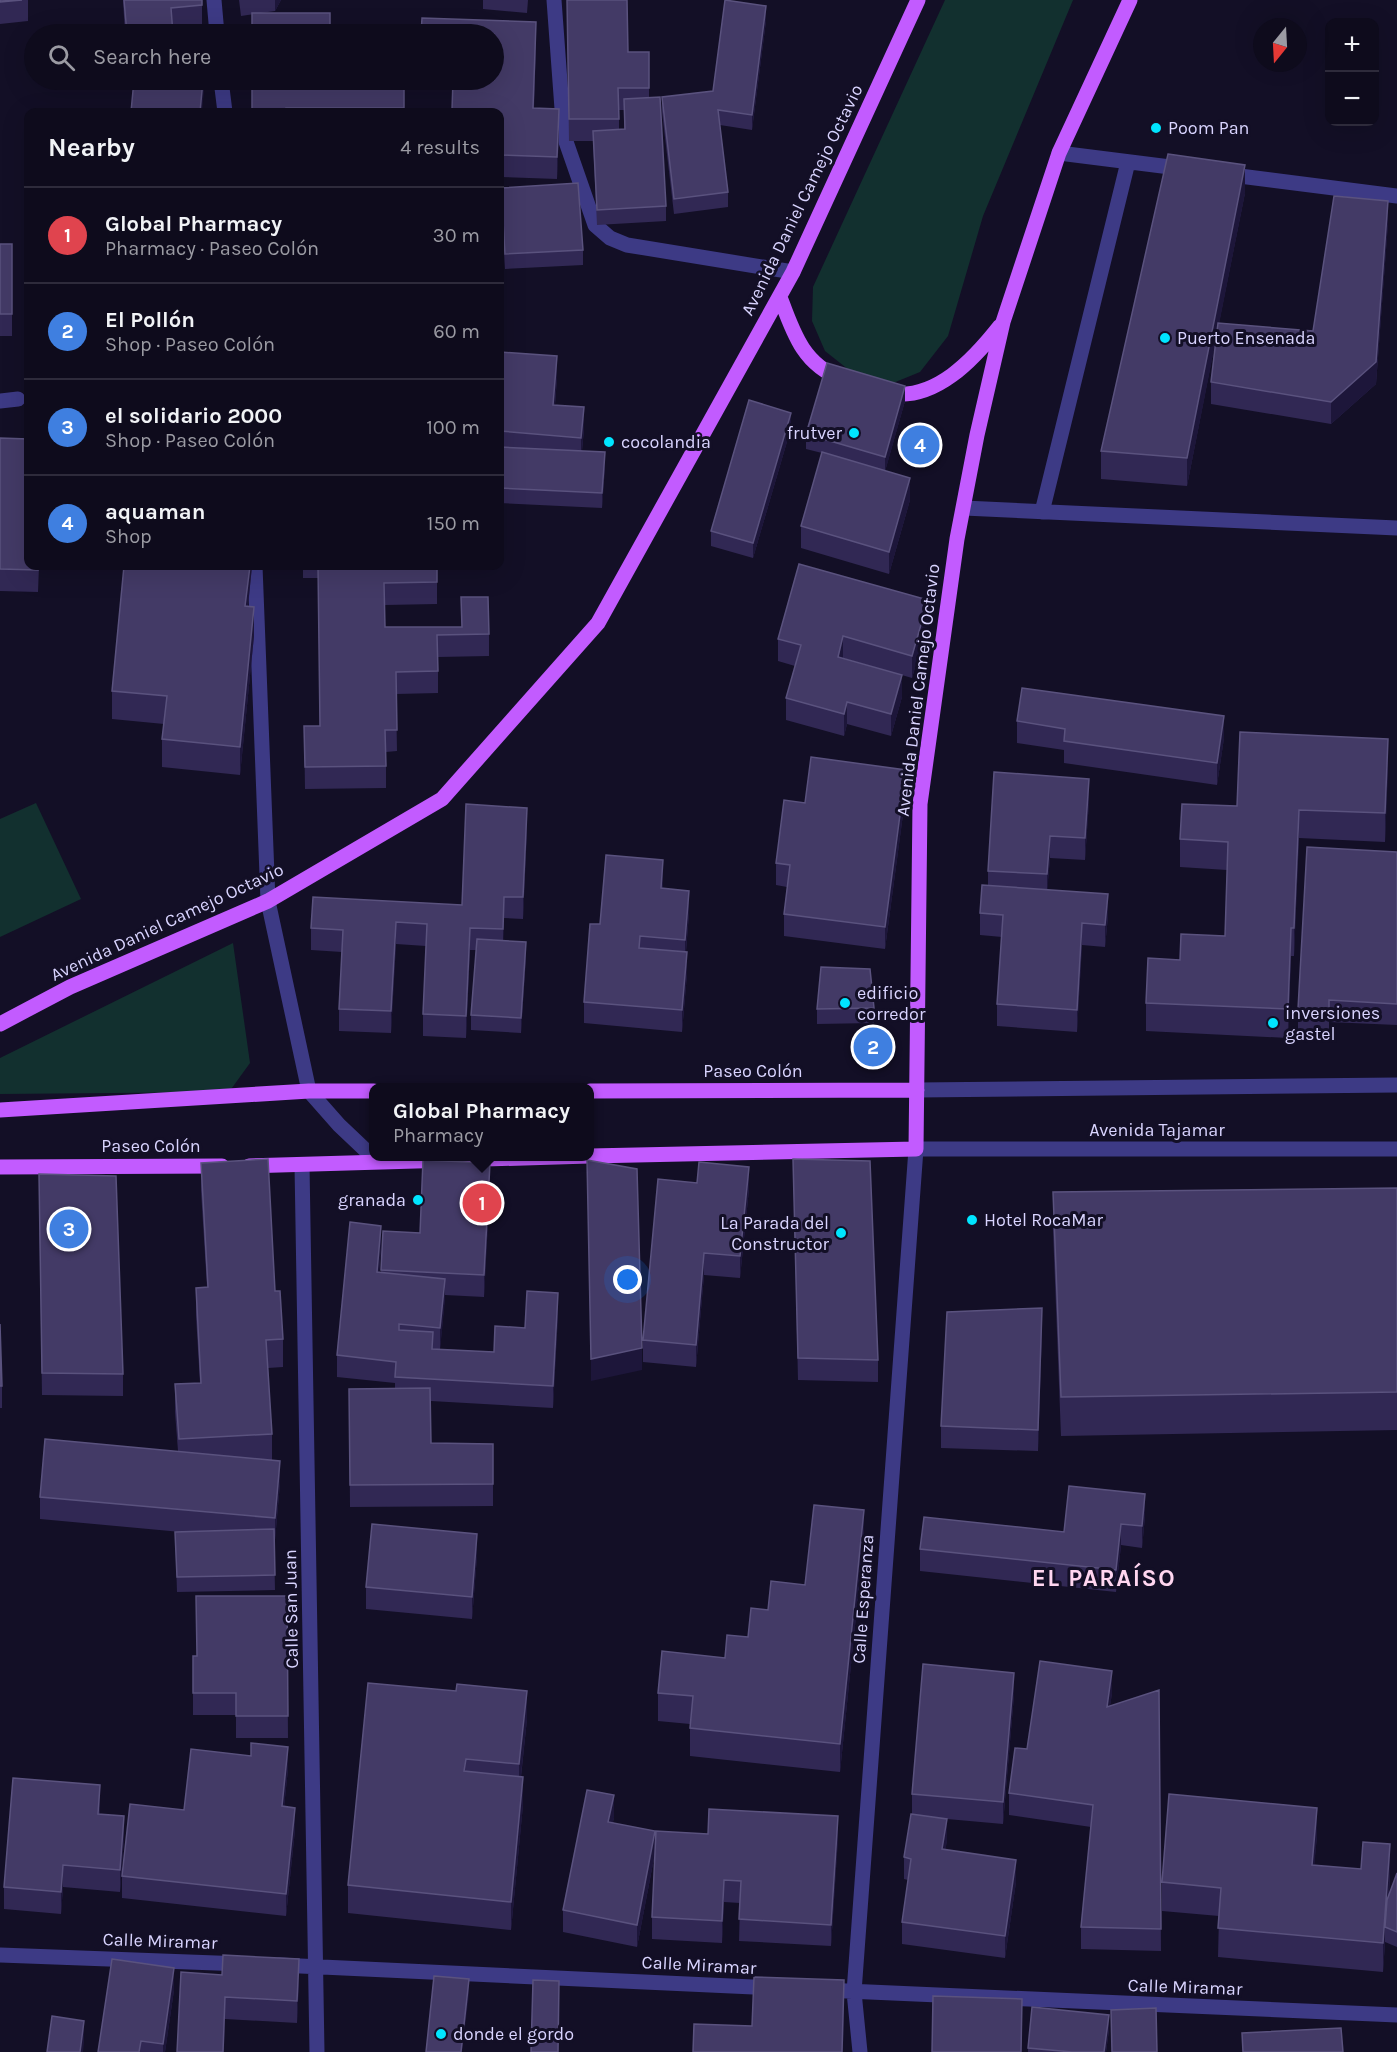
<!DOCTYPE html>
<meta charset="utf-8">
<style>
:root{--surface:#0e0b1c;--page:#171425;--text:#f1f3f6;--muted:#9b9ba3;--line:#2e2b3b;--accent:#00e5ff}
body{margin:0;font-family:Karla,sans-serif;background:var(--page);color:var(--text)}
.controls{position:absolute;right:18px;top:18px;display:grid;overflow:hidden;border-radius:12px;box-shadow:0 6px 24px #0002}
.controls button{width:54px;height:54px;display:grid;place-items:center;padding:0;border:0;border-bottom:2px solid var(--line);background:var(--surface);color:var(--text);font:30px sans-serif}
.compass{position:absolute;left:1253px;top:18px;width:54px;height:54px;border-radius:50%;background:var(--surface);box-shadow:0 6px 24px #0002;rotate:198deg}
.you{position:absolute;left:628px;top:1280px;width:21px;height:21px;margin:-15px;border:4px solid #fff;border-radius:50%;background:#1a73e8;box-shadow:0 0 0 9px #1a73e833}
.badge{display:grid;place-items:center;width:39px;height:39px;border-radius:50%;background:var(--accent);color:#fff;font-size:20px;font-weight:700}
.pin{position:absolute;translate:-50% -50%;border:3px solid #fff;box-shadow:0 2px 6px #0006}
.popup{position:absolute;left:369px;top:1083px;width:225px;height:78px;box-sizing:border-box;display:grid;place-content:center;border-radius:12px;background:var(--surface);filter:drop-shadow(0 2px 4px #0005);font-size:20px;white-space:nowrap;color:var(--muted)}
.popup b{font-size:22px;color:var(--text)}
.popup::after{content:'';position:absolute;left:50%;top:100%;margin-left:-12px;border:12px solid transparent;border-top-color:var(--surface)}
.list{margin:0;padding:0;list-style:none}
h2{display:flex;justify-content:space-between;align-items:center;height:78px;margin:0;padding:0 24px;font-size:26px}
h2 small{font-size:20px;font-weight:400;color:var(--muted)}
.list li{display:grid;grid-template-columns:39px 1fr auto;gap:18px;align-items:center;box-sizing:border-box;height:96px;padding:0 24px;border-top:2px solid var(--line)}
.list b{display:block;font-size:22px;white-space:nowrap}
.list p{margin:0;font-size:20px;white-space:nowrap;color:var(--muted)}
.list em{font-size:20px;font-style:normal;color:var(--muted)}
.icon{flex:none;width:33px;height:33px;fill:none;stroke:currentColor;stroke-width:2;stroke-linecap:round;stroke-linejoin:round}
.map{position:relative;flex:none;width:1397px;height:2052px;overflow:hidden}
.search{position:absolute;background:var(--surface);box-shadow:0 6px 24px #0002;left:24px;top:24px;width:480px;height:66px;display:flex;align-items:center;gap:15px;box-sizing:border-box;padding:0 21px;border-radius:33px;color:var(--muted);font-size:22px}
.panel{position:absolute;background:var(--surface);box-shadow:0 6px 24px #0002;left:24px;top:108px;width:480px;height:462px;border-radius:12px}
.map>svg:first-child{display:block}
.green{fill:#12302f}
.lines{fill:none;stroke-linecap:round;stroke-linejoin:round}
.minor{stroke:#3d3a85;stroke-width:15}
.major{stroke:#c25bff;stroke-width:15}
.wall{fill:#312854;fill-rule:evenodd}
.shaded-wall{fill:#1d163a}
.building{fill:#433a66;stroke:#5a527e;stroke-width:1.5}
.poi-dot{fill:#00e5ff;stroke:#130f26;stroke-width:2}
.labels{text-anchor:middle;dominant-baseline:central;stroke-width:6;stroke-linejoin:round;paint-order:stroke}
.poi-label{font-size:18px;fill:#d9d4ff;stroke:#130f26;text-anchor:start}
.street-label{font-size:18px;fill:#d9d4ff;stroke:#130f26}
.district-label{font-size:24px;font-weight:bold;letter-spacing:1.5px;fill:#ffd6f0;stroke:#130f26}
</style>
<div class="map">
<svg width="1397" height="2052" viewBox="0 0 1397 2052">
<rect width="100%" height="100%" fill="#130f26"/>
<!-- green -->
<path class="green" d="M945,0H1073L983,216L948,336L920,372L893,383L854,374L825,351L812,321L813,287Z
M36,803L81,899L0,937V819Z
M233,943L250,1063L229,1092L0,1094V1058Z"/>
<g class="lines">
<!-- minor -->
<path class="minor" d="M214,0L217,34
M554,0L564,136L595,225L610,238L627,245L793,272
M221,80L225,112
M1059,153L1186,169
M1224,174L1397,196
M0,401L18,399
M964,508L1397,528
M1042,512L1128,162
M255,566L268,901L309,1091L339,1125L377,1161
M917,1090L1397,1085
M302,1165L317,2052
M0,1955L243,1964
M279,1965L773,1988
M824,1990L1397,2015
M860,2052L854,1992L916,1149H1397"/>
<!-- major -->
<path class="major" d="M780,297C793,332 803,365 842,379
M888,393C935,402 974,359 1000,326
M0,1024L70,987L268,901L442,799L598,623L793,272L918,0
M590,1091L917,1090
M0,1110L309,1091H374
M590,1156L916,1149L920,804L957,539L977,435L1003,322L1059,153L1130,0
M249,1166L589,1156
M0,1167L222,1166"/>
</g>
<!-- wall -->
<path class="wall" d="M0,0H28V21L0,24Z
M123,0H202V27L173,30V34H125Z
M239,0H281L275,11L241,16Z
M483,0H528L527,13L483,9Z
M567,0L628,52H649V98L666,206V221L597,225L593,141H569ZM619,110H624V129L619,130Z
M766,21L752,130L720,125L728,192V207L674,214L662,112V97L713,91Z
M536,44L534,108L559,131L557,179L500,177V112H452L453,89L420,87V80H494Z
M404,80V112H252Z
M501,188L583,250V265L505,269L501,203Z
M1245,193L1219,323L1313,331L1388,223L1376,384L1331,424L1211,404V382L1215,343L1187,486L1101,479V451Z
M0,244H12V336H0Z
M500,352L557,378L555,405L584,429L582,451L605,467L602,508L500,503Z
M905,401L885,471L910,500L889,574L801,548V526L822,453L806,449V434Z
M791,428L753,558L711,546V531Z
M0,438L39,566L38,592L0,591Z
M124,566H252L248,607L254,636L240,775L162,767V739L164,724L112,719V691Z
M303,566H437V604L385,605V627L489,634V656L438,657V693L396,694L397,751L386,752V788L305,789L304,726H320L318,578H303Z
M928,622L912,678L843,658L902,697L891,736L847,724L844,736L786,720V698L795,666L778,661V639Z
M1017,721L1224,738L1217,785L1064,763V750L1017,743Z
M1388,768L1385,842L1299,838L1294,956H1291L1288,1038L1146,1031V1003L1180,960L1225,936L1227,870L1180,867V839L1237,806Z
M906,792L885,949L784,936V914L787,887L776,885V863L805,803Z
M1089,801L1085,860L1050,858L1047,890L1108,916L1105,947L1082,945L1077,1032L997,1026V1004L1002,937L980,935V913L988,885V871Z
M527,830L523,919L504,918L503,941L526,957L521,1033L471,1030V1015L476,950H470L466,1038L423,1036V1014L426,946L396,944L391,1033L339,1031V1009L342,952L311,950V928L462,905Z
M1397,852V1025L1329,1022V1033L1298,1031V1009Z
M663,882V888L689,913L686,952L687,974L682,1032L584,1023V1002L600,924Z
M874,1008V1023L817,1024V1009Z
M793,1159L878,1360V1382L798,1380Z
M201,1163L275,1291L283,1339V1367L268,1368L272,1434V1460L280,1483L275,1540H274L275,1590L177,1592L175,1532H181L40,1519V1497L178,1451L175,1412V1384L200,1383L196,1316V1288L207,1287L201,1191Z
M697,1183L749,1189L740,1278L704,1275L696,1367L643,1362V1340Z
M490,1185L484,1297L445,1295L440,1349L494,1352L525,1328L558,1315L553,1408L431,1401V1443L493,1444V1506L350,1507L349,1389L395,1388V1383L337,1377V1355L381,1247L379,1273H381L383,1231L420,1233Z
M1397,1188V1430L1061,1436L1053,1230V1192Z
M39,1196L123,1374V1396L42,1395Z
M0,1324L2,1386V1408H0Z
M1042,1330L1038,1451L941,1448V1426Z
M1145,1516L1142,1548L1121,1545L1116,1592L920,1571V1549L1064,1532Z
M864,1538L840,1772L690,1756V1724L658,1721V1693L725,1658L748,1637L768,1610L805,1585Z
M477,1556L472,1619L366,1609V1587Z
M287,1596L288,1738H236V1715H193V1656H197Z
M368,1683L527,1719L521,1777L523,1805L511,1930L348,1913V1885Z
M1159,1690L1161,1951L1081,1949V1927L1091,1827L1009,1815V1793L1027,1749L1112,1693L1110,1706Z
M1014,1695L1003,1824L947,1819V1841L945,1849L1016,1882L1005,1958L902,1944V1922L908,1880L904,1879V1857L912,1814V1794Z
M288,1769L284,1807L295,1830L286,1916L122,1898V1876L184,1810Z
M100,1807V1814L124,1838L120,1892L63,1887L61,1914L4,1909V1887Z
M614,1817L613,1822L655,1853L637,1947L563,1932V1910Z
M708,1834L838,1838L831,1946L739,1941L740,1903L724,1902L722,1943L652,1939V1917Z
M1317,1836L1314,1865L1390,1873L1389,1896L1397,1873V1947L1385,1942L1383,1972L1218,1957L1219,1916L1162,1911V1882Z
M181,1972L299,1981L297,2023L225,2019Z
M174,1990L165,2052H98Z
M1109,2030L1106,2052H1028V2048Z"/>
<!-- shaded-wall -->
<path class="shaded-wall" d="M275,0H281L275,11Z
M766,6V21L752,130V115Z
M536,22V44L533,130V108Z
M203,80H205L202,112H200Z
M559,109V131L557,179V157Z
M1245,165V193L1187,486V458Z
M1388,201V223L1376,384L1331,424V402Z
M557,356V378L553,427V405Z
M905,386V401L885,472V457Z
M584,407V429L581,460V438Z
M791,413V428L753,558V543Z
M605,452V467L602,508V493Z
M910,478V500L889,574V552Z
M250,566H252L245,635V606Z
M928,600V622L912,678V656Z
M254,607V636L240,775V747Z
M843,636V658L838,657Z
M902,675V697L891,736V714Z
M847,702V724L844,736V714Z
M1224,716V738L1217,785V763Z
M1388,739V768L1385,842V813Z
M906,770V792L885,949V927Z
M1089,779V801L1085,860V838Z
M527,808V830L523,919V897Z
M1299,810V838L1294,956V928Z
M1050,836V858L1047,896V874Z
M663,860V882L661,910V888Z
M689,891V913L685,962V940Z
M1108,894V916L1105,947V925Z
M504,897V918L503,951V929Z
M396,922V944L391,1033V1011Z
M1082,923V945L1077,1032V1010Z
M470,928V950L466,1038V1016Z
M1291,928V956L1288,1038V1009Z
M526,942V957L521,1033V1018Z
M687,952V974L682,1032V1010Z
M490,1163V1185L484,1297V1275Z
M749,1167V1189L740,1278V1256Z
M381,1226V1247L377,1294V1272Z
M704,1253V1275L696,1367V1345Z
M445,1279V1301L440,1350V1328Z
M558,1293V1315L553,1408V1386Z
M1042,1308V1330L1038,1451V1430Z
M642,1348V1370L591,1381V1359Z
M280,1461V1483L275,1540V1518Z
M1145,1494V1516L1142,1548V1526Z
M864,1510V1538L840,1772V1744Z
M1121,1524V1545L1116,1592V1570Z
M477,1534V1556L472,1619V1597Z
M1112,1671V1693L1107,1729V1707Z
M1014,1673V1695L1003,1824V1802Z
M527,1691V1719L519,1793V1764Z
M288,1747V1769L282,1828V1806Z
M523,1777V1805L511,1930V1902Z
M100,1785V1807L98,1835V1814Z
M614,1795V1817L608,1844V1822Z
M295,1808V1830L286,1916V1894Z
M1317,1808V1836L1312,1893V1865Z
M124,1816V1838L120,1892V1870Z
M838,1816V1838L831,1946V1925Z
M947,1819V1841L942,1871V1849Z
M655,1831V1853L637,1947V1925Z
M1390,1844V1873L1386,1928L1385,1927V1942L1383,1972V1943Z
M1016,1860V1882L1005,1958V1936Z
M63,1865V1887L61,1914V1892Z
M724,1880V1902L722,1943V1921Z
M299,1959V1981L297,2023V2001Z
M174,1968V1990L165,2052H163V2044Z
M469,1979V1995L462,2052H461Z
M844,1980V2008L843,2052H842Z
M225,1997V2019L224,2052H223Z
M1109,2015V2030L1106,2052H1104Z
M84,2021V2043L83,2052H80Z"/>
<!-- building -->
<path class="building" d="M0,0H22L0,2Z
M124,0H202V5L171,8L173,34H127Z
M567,0H627L628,52H649V88H618L619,119H569Z
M725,0L766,6L752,115L718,110L728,192L674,199L662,97L713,91Z
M252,13H330V34H252Z
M422,18L536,22L533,108L559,109L557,157L500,155V112H455V110H452L453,80H494V34H421Z
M356,29H381V34H356Z
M134,80H203L200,112H131Z
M252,80H404V108H286V112H252Z
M660,97L666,206L597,210L593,131L625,129L624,99Z
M1168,154L1245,165L1187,458L1101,451Z
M578,183L583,250L505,254L501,188Z
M1334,196L1388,201L1376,362L1331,402L1211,382L1218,323L1313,331Z
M0,244H12V314H0Z
M500,352L557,356L553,405L584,407L581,438L500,431Z
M827,363L905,386L885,457L806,434Z
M749,400L791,413L753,543L711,531Z
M0,438L28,439L27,526L28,527V566H38V570L0,569Z
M500,447L605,452L602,493L500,488Z
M822,452L910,478L889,552L801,526Z
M799,564L928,600L912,656L843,636L838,657L902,675L891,714L847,702L844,714L786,698L801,645L778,639Z
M124,566H250L245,606L254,607L240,747L162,739L167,696L112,691Z
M318,566H437V582L384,583L385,627H462L461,597H488L489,634L437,635L438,671L396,672L397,730H385L386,766L305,767L304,726H320Z
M1022,688L1224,716L1217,763L1064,741L1065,729L1017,721Z
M1240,732L1388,739L1385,813L1299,810L1294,928H1291L1288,1009L1146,1003L1148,958L1180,960L1181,934L1225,936L1228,842L1180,839L1182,804L1237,806Z
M811,757L906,770L885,927L784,914L790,865L776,863L784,800L805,803Z
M994,772L1089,779L1085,838L1050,836L1047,874L988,871Z
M466,804L527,808L523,897H504L503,929L470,928L466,1016L423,1014L427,924L396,922L391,1011L339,1009L343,930L311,928L313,897L462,905Z
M1307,847L1397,852V1004L1329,1000V1011L1298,1009Z
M606,855L663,860L661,888L689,891L685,940L640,936L639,948L687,952L682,1010L584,1002L590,924H600Z
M982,885L1108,894L1105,925L1082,923L1077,1010L997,1004L1003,915L980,913Z
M477,939L526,942L521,1018L471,1015Z
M821,967L870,969L874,1008L817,1009Z
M268,1159L275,1291H280L283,1339L266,1340L272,1434L179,1439L175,1384L201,1383L196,1288L208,1287L201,1163Z
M793,1159L870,1161L878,1360L798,1358Z
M423,1160L490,1163L484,1275L381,1270L383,1231L420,1233Z
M587,1160L637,1169L642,1348L591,1359Z
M699,1162L749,1167L740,1256L704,1253L696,1345L643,1340L658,1179L697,1183Z
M39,1174L116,1176L123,1374L42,1373Z
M1397,1188V1392L1061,1397L1053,1192Z
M350,1222L381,1226L377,1272L445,1279L440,1328L399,1324V1330L433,1332L432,1349L494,1352L495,1326L525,1328L527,1291L558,1293L553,1386L395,1377L396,1362L337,1355Z
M1042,1308L1038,1430L941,1426L947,1312Z
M0,1324L2,1386H0Z
M430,1388L431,1443L493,1444V1484L350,1485L349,1389Z
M45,1439L280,1461L275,1518L40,1497Z
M1069,1486L1145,1494L1142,1526L1121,1524L1116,1570L920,1549L924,1517L1064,1532Z
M814,1505L864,1510L840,1744L690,1728L693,1696L658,1693L662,1651L725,1658L727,1635L748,1637L751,1608L768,1610L771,1581L805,1585Z
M372,1524L477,1534L472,1597L366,1587Z
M274,1529L275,1575L177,1577L175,1532Z
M196,1596H287L288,1716H236V1693H193V1656H197Z
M1040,1661L1112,1671L1107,1707L1159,1690L1161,1929L1081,1927L1093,1805L1009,1793L1015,1748L1027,1749Z
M923,1664L1014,1673L1003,1802L912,1794Z
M368,1683L456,1691L457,1684L527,1691L519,1764L466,1759L464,1771L523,1777L511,1902L348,1885Z
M251,1743L288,1747L282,1806L295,1808L286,1894L122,1876L130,1804L184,1810L191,1749L251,1756Z
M13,1778L100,1785L98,1814L124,1816L120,1870L63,1865L61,1892L4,1887Z
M587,1790L614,1795L608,1822L655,1831L637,1925L563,1910Z
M1169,1794L1317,1808L1312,1865L1361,1869L1363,1842L1390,1844L1383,1943L1218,1928L1221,1888L1162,1882Z
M709,1809L838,1816L831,1925L739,1919L741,1881L724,1880L722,1921L652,1917L656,1831L708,1834Z
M911,1814L947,1819L942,1849L1016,1860L1005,1936L902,1922L911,1859L904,1857Z
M1397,1873V1932L1385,1927L1387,1900Z
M223,1955L299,1959L297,2001L225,1997L223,2052H177L181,1972L222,1975Z
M112,1959L174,1968L163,2044L141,2041L139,2052H98Z
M434,1976L469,1979L461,2052H426Z
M754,1977L844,1980L842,2052H693L694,2024L752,2026Z
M533,1980L559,1981L558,2052H531Z
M933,1996L1022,1999L1021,2052H932Z
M1032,2007L1109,2015L1104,2052H1072L1028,2048Z
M1156,2008L1157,2052H1112L1111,2010Z
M52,2016L84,2021L80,2052H47Z
M1341,2028L1343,2052H1243L1242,2033Z"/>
<!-- markers -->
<g class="poi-dot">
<circle cx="1156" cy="128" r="6"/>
<circle cx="1165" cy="338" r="6"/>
<circle cx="854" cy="433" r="6"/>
<circle cx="609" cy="442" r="6"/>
<circle cx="845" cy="1003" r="6"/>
<circle cx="1273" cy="1023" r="6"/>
<circle cx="418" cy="1200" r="6"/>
<circle cx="972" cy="1220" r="6"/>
<circle cx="841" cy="1233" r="6"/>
<circle cx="441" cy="2034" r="6"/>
</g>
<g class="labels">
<!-- poi labels -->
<g class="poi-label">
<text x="1168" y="128">Poom Pan</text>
<text x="1177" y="338">Puerto Ensenada</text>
<text x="842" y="433" text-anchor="end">frutver</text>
<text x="621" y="442">cocolandia</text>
<text x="857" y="993">edificio<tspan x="857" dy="21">corredor</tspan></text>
<text x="1285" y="1013">inversiones<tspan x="1285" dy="21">gastel</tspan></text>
<text x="406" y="1200" text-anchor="end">granada</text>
<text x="984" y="1220">Hotel RocaMar</text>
<text x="829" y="1223" text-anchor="end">La Parada del<tspan x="829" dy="21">Constructor</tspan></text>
<text x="453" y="2034">donde el gordo</text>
</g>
<!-- street labels -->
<g class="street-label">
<text transform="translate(802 200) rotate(-64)">Avenida Daniel Camejo Octavio</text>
<text transform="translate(918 690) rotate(-83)">Avenida Daniel Camejo Octavio</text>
<text transform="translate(167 922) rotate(-25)">Avenida Daniel Camejo Octavio</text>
<text x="753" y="1071">Paseo Colón</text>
<text x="1157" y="1130">Avenida Tajamar</text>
<text x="151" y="1146">Paseo Colón</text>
<text transform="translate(863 1599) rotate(-86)">Calle Esperanza</text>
<text transform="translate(291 1609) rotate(-91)">Calle San Juan</text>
<text transform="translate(160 1941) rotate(2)">Calle Miramar</text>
<text transform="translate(699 1965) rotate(3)">Calle Miramar</text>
<text transform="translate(1185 1987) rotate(2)">Calle Miramar</text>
</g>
<!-- district labels -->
<g class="district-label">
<text x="1104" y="1578">EL PARAÍSO</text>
</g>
</g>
</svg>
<div class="controls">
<button>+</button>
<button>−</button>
</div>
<svg class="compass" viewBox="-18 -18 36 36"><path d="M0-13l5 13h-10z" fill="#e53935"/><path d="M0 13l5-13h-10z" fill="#9b9ba3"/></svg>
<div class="you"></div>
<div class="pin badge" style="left:482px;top:1203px;background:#e0444e">1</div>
<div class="popup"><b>Global Pharmacy</b>Pharmacy</div>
<div class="pin badge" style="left:873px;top:1047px;background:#3f7fe0">2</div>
<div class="pin badge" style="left:69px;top:1229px;background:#3f7fe0">3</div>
<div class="pin badge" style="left:920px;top:445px;background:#3f7fe0">4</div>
<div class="search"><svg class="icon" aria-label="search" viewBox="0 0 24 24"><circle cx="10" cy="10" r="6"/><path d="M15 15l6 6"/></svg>Search here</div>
<section class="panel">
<h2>Nearby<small>4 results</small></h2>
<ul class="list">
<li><span class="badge" style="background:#e0444e">1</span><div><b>Global Pharmacy</b><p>Pharmacy · Paseo Colón</p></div><em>30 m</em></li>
<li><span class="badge" style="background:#3f7fe0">2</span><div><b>El Pollón</b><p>Shop · Paseo Colón</p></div><em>60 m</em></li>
<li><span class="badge" style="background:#3f7fe0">3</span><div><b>el solidario 2000</b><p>Shop · Paseo Colón</p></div><em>100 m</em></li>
<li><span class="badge" style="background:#3f7fe0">4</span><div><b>aquaman</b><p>Shop</p></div><em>150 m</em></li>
</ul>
</section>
</div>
